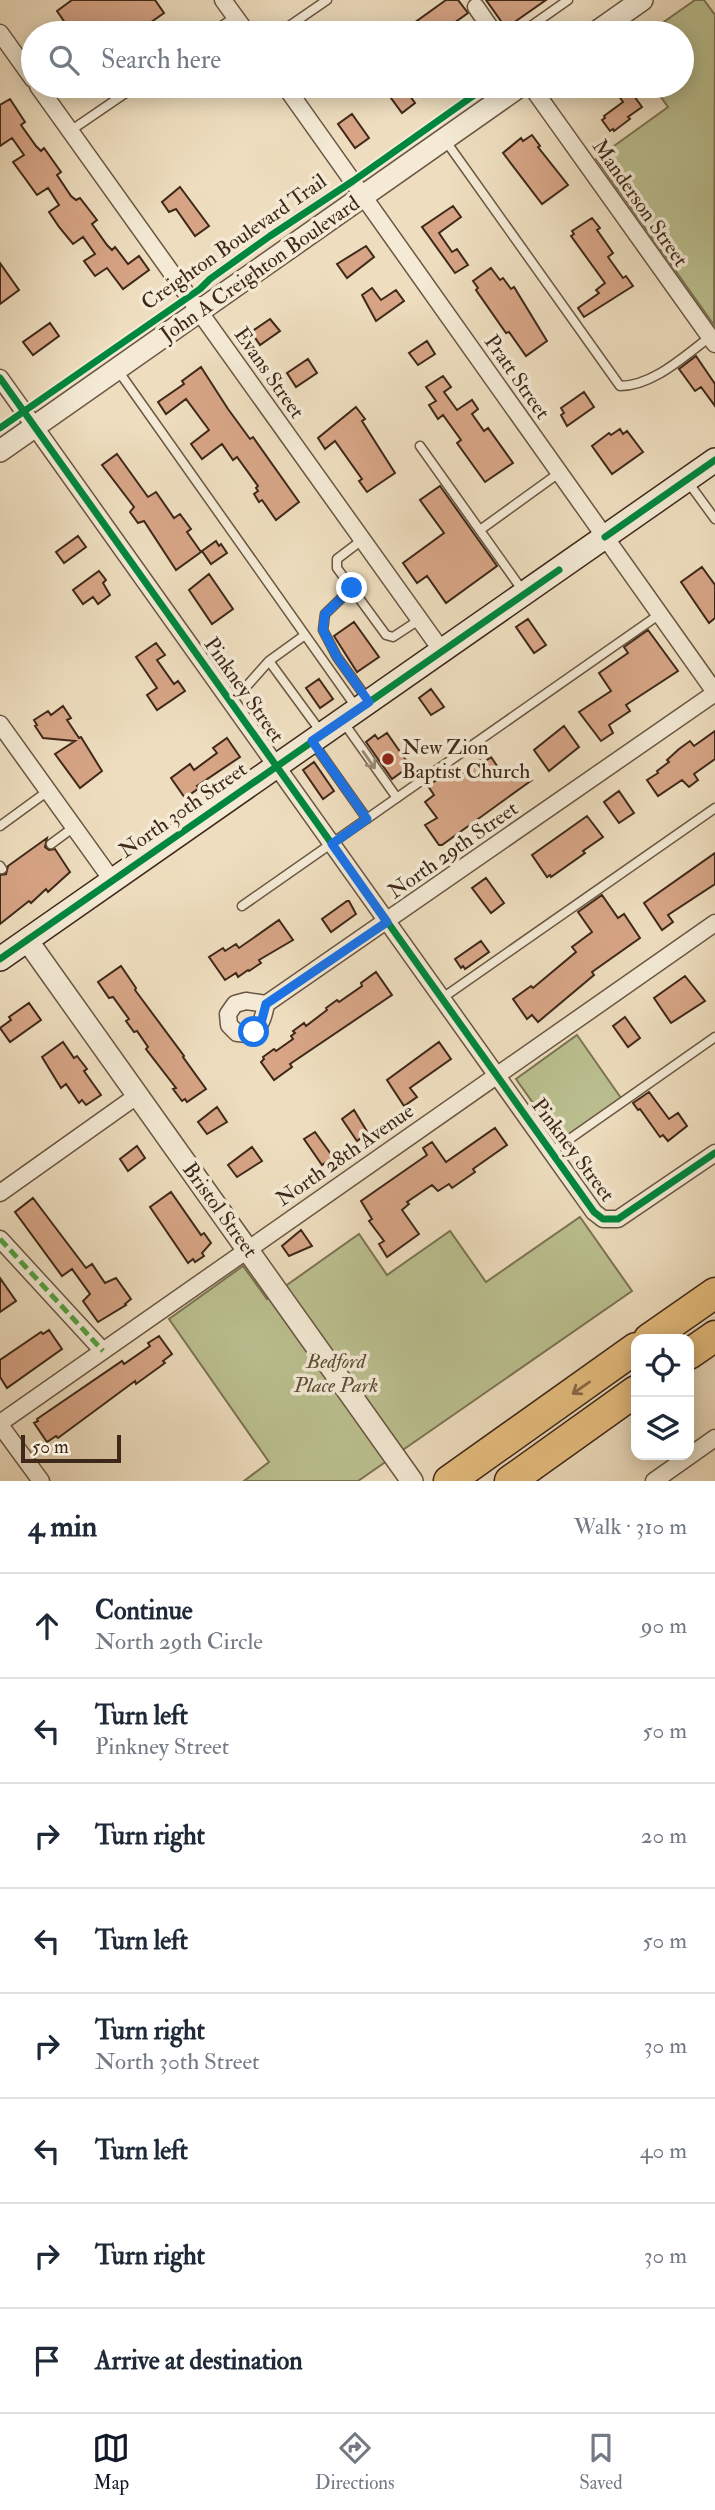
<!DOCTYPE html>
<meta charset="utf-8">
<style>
:root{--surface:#fff;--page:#f2f2f3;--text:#1f2937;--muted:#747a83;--line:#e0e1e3;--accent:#111827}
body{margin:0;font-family:"IM FELL Double Pica",serif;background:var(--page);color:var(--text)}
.controls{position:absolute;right:21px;bottom:21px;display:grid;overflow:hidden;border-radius:14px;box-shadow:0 4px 18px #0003}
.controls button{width:63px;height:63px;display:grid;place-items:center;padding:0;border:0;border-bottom:2px solid var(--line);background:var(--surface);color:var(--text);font:35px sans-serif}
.scale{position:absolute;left:21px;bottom:18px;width:100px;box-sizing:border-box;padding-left:7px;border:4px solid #3e2819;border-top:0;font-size:19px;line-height:24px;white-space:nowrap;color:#3e2819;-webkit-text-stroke:5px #f4ead5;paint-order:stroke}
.stop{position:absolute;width:21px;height:21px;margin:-16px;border:5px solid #1a73e8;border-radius:50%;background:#fff}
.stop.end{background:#1a73e8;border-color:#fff;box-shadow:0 2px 7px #0008}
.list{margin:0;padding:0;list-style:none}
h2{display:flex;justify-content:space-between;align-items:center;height:91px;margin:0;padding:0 28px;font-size:30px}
h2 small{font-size:23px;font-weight:400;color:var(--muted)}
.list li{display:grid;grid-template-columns:46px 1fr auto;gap:21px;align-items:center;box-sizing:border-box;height:105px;padding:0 28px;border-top:2px solid var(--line)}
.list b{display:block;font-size:26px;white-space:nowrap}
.list p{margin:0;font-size:23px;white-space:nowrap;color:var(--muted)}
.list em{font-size:23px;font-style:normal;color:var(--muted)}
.icon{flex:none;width:38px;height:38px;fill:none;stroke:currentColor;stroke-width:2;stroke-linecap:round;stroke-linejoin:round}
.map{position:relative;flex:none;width:715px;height:1481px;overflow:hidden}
.search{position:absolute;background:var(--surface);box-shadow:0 4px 18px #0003;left:21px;right:21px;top:21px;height:77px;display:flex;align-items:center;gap:18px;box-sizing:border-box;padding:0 24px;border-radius:38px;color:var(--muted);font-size:26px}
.sheet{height:931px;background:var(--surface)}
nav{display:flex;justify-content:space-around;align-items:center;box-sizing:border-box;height:98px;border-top:2px solid var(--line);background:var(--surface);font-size:19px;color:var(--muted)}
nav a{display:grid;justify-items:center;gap:4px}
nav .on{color:var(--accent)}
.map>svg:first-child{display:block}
.green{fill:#bbc090;stroke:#7c7454;stroke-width:2}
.building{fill:#d7a586;stroke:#3e2819;stroke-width:2}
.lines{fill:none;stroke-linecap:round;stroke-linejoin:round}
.service-casing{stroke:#6a5642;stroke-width:11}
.minor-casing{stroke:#6a5642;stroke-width:19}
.tertiary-casing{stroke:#6a5642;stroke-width:24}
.secondary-casing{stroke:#3e2819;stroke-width:26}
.motorway-casing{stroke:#3e2819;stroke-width:33}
.service{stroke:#f4ead5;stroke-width:8}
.minor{stroke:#f4ead5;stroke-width:16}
.tertiary{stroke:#f4ead5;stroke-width:21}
.secondary{stroke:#f4ead5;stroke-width:23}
.motorway{stroke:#e7bf80;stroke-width:30}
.quiet{stroke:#54a340;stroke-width:5;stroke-dasharray:10 5;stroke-linecap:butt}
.cycleway-casing{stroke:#f4ead5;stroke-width:11}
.cycleway{stroke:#00873e;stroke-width:7}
.oneway{stroke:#998977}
.oneway2{stroke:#8a6c47}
.route{stroke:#1a73e8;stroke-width:9}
.poi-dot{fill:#8f2418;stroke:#f4ead5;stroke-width:2.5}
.labels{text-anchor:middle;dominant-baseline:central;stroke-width:7;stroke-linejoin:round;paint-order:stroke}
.street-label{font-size:21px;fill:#3e2819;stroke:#f4ead5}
.poi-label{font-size:21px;fill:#3e2819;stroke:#f4ead5;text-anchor:start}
.park-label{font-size:21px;font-style:italic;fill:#5d4e37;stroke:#f4ead5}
</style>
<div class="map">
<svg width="715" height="1481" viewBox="0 0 715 1481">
<rect width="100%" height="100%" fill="#eedebf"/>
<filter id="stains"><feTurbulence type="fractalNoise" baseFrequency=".00286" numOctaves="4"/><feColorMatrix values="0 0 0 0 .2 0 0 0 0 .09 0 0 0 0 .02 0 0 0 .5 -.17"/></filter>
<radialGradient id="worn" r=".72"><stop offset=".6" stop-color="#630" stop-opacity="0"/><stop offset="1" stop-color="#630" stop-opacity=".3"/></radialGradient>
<!-- green -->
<path class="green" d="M695,0H704L715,15L714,325L596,159L668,107L653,86H682V33H648Z
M577,1035L621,1098L560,1141L516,1079Z
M580,1217L632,1291L358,1481H244L269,1462L169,1319L243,1266L267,1299L359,1234L387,1275L450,1231L486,1282Z"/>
<!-- building -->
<path class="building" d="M72,0H155L164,13L147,25L153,33H72L57,11Z
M446,0H458L468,13L440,33H400Z
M486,0H546L506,28Z
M399,86H403L415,103L402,113L388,94Z
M629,89L642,107L628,117L630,119L614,131L613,129L610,131L602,120L605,118L604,116L623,102L619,96Z
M10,99L25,122L21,125L36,146L41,151L44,148L61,172L57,175L71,196L76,200L80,198L97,220L92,224L107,245L112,250L115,247L128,264L139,256L149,270L123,289L107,268L95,276L84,261L95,254L83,237L73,244L59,227L49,212L59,205L48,188L37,195L24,177L13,162L24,155L12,138L0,146V105Z
M352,114L369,138L355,148L338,124Z
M532,135L540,146L538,147L568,185L542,204L503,153L521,138L523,141Z
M180,187L209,226L195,236L176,209L169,212L162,202Z
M453,206L461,217L439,233L452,252L457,249L468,265L455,273L422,227Z
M592,218L600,228L597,230L613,253L608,257L623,278L626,276L633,286L584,317L578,308L599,293L596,290L605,283L571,236L574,234L572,231Z
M366,246L374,257L347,278L337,264Z
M0,263L19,290L0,304Z
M491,268L500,280L503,278L511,289L514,287L547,341L526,356L509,332L506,333L476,290L478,288L473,281Z
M372,288L381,300L396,290L404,301L376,321L362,295Z
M270,319L280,331L260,345L251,332Z
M50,323L59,336L33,355L23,342Z
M427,341L435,354L418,365L409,353Z
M696,356L715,384V406L701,387L695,391L679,369Z
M308,359L317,373L296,387L287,373Z
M201,367L228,409L250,439L253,437L299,502L276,520L262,500L259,502L254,494L258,491L256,488L258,486L237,457L233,460L222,444L202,459L191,444L209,430L186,399L166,414L158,402L184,384L182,381Z
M443,376L451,387L444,392L457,410L472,400L478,409L472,414L484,431L488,428L513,463L485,482L457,443L461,440L443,415L438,419L429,405L436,401L426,387Z
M584,392L594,407L567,426L561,415L564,413L561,408Z
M356,407L365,419L362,421L395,473L367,492L359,481L362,479L335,441L325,449L318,438Z
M620,429L623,434L627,431L643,452L612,474L592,446L609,433L611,435Z
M117,454L148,497L156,492L174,518L180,514L191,529L187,532L201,552L176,570L144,521L138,523L130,512L134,507L102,465Z
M440,486L497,566L446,603L427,576L417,583L403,563L444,533L420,500Z
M78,536L86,547L64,563L56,552Z
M216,541L219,546L221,544L227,553L211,564L202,551Z
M702,567L715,585V618L709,623L681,582Z
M99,571L106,580L103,583L110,595L98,604L93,597L83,604L73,590Z
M209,574L233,609L212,624L189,590Z
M528,619L546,645L534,653L516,627Z
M354,622L379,657L357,672L334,636Z
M648,630L678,671L626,705L630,711L609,725L613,733L601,741L579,712L611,691L599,673L628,653L624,647Z
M156,643L165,655L157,660L174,684L178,681L185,691L157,710L147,695L157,688L136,657Z
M319,679L333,699L320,708L306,688Z
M431,689L444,707L431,715L419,698Z
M63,706L71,718L67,720L79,738L81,737L102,771L80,788L55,754L75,741L43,738L35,726L37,725L34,720L48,711L51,715Z
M564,726L579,747L549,771L534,750Z
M715,731V759L694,774L698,780L689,787L682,780L658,796L647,780L658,773L657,771L669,762L667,760L679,749L690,741L694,746Z
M387,733L410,766L392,779L366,742L375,735L378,739Z
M227,738L240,757L197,786L199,788L185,798L171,778L190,764L194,770L217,753L213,748Z
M491,757L506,779L522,768L532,780L442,845H439L425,825L437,818L425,802L434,795L428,786L451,770L455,777L480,760L483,763Z
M314,762L334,791L323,799L303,770Z
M619,791L634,813L619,823L604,802Z
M587,816L603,837L583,851L585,853L551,877L550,875L547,877L532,855Z
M47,838L45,847L49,850L55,849L70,872L48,892L46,889L31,903L29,901L0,924V875L6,874L8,866Z
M715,853V884L668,915L673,922L662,930L644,903Z
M486,878L504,903L491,913L472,888Z
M602,895L618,918L624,914L640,938L592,972L594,975L538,1022L532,1015L527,1019L513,999L531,986L533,988L576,952L572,947L592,932L578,912Z
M347,901H349L356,914L331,932L322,919Z
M279,920L293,940L259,960L261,963L249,971L248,970L238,977L236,973L225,980L209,957L223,948L225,951L236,944L239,948Z
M481,941L489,952L465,969L463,966L461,968L455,959Z
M121,966L136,988L135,990L184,1056L183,1057L206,1089L187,1102L185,1099L182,1101L173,1089L176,1088L146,1049L148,1047L137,1031L134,1032L126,1021L129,1019L113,997L109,998L98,982Z
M376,972L392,995L290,1064L292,1067L274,1080L261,1062L264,1059L263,1057L274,1049L276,1051L293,1039L291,1036L295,1033L293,1031L304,1023L306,1026L327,1010L326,1008L337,1000L339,1002L362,986L361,983Z
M685,976L705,1001L671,1023L654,998Z
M29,1003L41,1020L10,1042L0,1028L11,1020L9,1017Z
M625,1017L640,1038L628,1047L613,1026Z
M63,1042L74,1058L77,1056L87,1069L84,1071L101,1095L86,1105L82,1100L79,1103L66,1084L61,1088L42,1057Z
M439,1042L451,1059L410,1088L417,1097L404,1106L387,1080Z
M649,1092L669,1119L678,1113L687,1126L668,1141L663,1135L660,1137L640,1109L638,1110L633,1103Z
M217,1107L227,1122L207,1134L198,1122Z
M354,1110L368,1133L357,1141L342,1119Z
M495,1128L507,1145L473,1169L475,1172L452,1188L449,1184L438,1191L432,1185L407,1202L409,1204L402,1210L419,1234L387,1257L379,1244L384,1241L369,1221L372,1219L361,1201L427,1155L423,1148L432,1142L446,1162Z
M315,1132L333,1157L322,1165L304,1139Z
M137,1146L145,1158L128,1171L120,1159Z
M252,1147L262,1161L237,1177L228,1165Z
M171,1192L201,1235L204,1233L211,1243L202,1253L204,1256L195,1262L193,1259L188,1263L186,1260L150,1207Z
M33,1198L86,1268L92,1264L105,1283L116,1278L131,1299L125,1304L126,1305L98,1322L83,1301L90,1294L72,1269L62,1276L15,1212Z
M301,1230L312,1246L289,1256L282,1246Z
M0,1278L16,1301L0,1312Z
M49,1330L62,1349L7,1388L0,1377V1360L41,1332L43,1334Z
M159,1336L172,1354L163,1361L165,1363L136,1384L135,1381L58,1438L56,1436L47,1442L34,1423L38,1421L37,1419L122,1361L124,1364L150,1346L148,1343Z"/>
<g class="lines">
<defs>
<path id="service" d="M211,33L235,17
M279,33L327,0
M521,33L568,0
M70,131L136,86
M445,140L620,386C653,386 684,356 710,337
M117,369L356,707
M420,446L523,591
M688,482L715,519
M480,530L559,473
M362,540L337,559V568L386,635L393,637L419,620
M352,588L325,614L323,630L337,657L368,700
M269,661L321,732
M229,699L245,688L269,661L305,635
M344,723L397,798
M314,744L367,819
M0,826L48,791
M51,844L74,827
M0,866L2,869
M242,906L660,614
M441,999L715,808
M551,1152L715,1037"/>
<path id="minor" d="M223,0L247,33
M476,7L494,33
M0,33L33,79
M38,86L442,651
M285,86L715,692
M531,86L715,344
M0,378L594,1212L603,1219H618L715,1153
M0,724L112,880
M266,1004L246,1001L235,1004L228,1014L229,1025L237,1033C258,1037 263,1021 266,1004L715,693
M0,1193L138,1095
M0,1239L103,1351
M0,1423L715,923
M0,1425L41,1481
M654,1481L715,1438"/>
<path id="tertiary" d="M595,33L642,0
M0,451L520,86
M27,940L412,1481"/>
<path id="secondary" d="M0,959L715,460"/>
<path id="motorway" d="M649,1339L715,1293
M689,1354L715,1336
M449,1481L636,1348
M510,1481L636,1391"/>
</defs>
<!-- service casing -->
<use href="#service" class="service-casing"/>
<!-- minor casing -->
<use href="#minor" class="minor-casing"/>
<!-- tertiary casing -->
<use href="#tertiary" class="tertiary-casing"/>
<!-- secondary casing -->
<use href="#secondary" class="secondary-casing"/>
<!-- motorway casing -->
<use href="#motorway" class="motorway-casing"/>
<!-- service -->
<use href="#service" class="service"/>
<!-- minor -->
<use href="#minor" class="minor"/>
<!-- tertiary -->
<use href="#tertiary" class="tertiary"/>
<!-- secondary -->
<use href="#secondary" class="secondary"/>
<!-- motorway -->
<use href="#motorway" class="motorway"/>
<!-- quiet -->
<path class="quiet" d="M0,1239L103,1351"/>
<defs>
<path id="cycleway" d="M0,378L594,1212L603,1219H618L715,1153
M0,428L200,289L210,279L270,236L353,181L487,86
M605,537L715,460
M0,959L559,570"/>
</defs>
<!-- cycleway casing -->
<use href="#cycleway" class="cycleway-casing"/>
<!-- cycleway -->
<use href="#cycleway" class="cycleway"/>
</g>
<!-- one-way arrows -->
<defs><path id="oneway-shaft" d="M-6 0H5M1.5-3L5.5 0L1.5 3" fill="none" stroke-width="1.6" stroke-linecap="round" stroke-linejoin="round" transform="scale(1.75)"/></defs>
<use class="oneway" href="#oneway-shaft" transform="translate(369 760) rotate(55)"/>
<use class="oneway2" href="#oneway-shaft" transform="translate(581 1388) rotate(145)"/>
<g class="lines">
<!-- route -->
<path class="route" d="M254,1032L261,1023L266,1004L387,922L332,844L367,819L312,741L369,702L337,657L323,630L325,614L352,588"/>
</g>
<!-- markers -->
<circle class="poi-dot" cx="388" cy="759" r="7"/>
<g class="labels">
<!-- street labels -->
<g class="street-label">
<text transform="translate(640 203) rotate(55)">Manderson Street</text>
<text transform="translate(234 242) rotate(-35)">Creighton Boulevard Trail</text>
<text transform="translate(260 269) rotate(-35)">John A Creighton Boulevard</text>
<text transform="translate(269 373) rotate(55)">Evans Street</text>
<text transform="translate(517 377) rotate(55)">Pratt Street</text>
<text transform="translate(244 690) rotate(55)">Pinkney Street</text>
<text transform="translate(183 810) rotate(-35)">North 30th Street</text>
<text transform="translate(453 850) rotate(-35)">North 29th Street</text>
<text transform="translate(573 1150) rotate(53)">Pinkney Street</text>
<text transform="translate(345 1155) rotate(-35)">North 28th Avenue</text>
<text transform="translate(220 1210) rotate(54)">Bristol Street</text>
</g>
<!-- poi labels -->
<g class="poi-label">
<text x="402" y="747">New Zion<tspan x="402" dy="24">Baptist Church</tspan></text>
</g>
<!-- park labels -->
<g class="park-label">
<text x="336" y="1361">Bedford<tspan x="336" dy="24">Place Park</tspan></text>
</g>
</g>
<rect width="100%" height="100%" filter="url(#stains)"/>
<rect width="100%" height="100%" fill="url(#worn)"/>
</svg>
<div class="controls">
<button><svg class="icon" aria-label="locate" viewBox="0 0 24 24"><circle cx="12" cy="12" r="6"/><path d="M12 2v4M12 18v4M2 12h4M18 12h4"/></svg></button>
<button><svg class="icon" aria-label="layers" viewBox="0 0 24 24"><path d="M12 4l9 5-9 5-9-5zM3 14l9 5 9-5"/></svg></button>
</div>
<div class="scale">50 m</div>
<div class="stop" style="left:254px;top:1032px"></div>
<div class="stop end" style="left:352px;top:588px"></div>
<div class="search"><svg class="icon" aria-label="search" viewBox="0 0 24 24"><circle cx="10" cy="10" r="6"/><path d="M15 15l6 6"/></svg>Search here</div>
</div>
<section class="sheet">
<h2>4 min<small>Walk · 310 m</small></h2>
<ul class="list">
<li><svg class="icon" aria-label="ahead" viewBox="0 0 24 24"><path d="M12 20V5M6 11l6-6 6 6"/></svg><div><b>Continue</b><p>North 29th Circle</p></div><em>90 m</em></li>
<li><svg class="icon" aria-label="left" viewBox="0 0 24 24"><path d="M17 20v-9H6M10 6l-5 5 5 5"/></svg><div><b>Turn left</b><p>Pinkney Street</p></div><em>50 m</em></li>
<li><svg class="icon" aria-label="right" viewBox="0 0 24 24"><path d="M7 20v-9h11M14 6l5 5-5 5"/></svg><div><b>Turn right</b></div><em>20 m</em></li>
<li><svg class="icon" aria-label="left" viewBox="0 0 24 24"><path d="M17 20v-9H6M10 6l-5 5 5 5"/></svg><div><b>Turn left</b></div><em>50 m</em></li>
<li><svg class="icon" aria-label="right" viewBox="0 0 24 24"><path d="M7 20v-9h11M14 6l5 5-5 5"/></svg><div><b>Turn right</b><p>North 30th Street</p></div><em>30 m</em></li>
<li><svg class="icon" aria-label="left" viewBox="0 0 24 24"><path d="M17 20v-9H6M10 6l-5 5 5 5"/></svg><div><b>Turn left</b></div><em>40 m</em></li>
<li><svg class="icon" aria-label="right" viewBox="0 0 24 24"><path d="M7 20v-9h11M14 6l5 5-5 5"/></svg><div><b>Turn right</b></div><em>30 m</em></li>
<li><svg class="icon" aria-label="arrive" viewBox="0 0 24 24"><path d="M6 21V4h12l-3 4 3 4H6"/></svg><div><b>Arrive at destination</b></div></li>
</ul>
</section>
<nav>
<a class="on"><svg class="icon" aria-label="map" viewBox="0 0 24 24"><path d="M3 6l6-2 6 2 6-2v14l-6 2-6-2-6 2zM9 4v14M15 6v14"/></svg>Map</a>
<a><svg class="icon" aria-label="directions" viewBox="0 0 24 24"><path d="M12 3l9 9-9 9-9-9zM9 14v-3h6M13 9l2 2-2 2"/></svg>Directions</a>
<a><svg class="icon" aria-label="saved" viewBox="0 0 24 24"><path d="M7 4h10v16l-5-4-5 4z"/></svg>Saved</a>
</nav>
